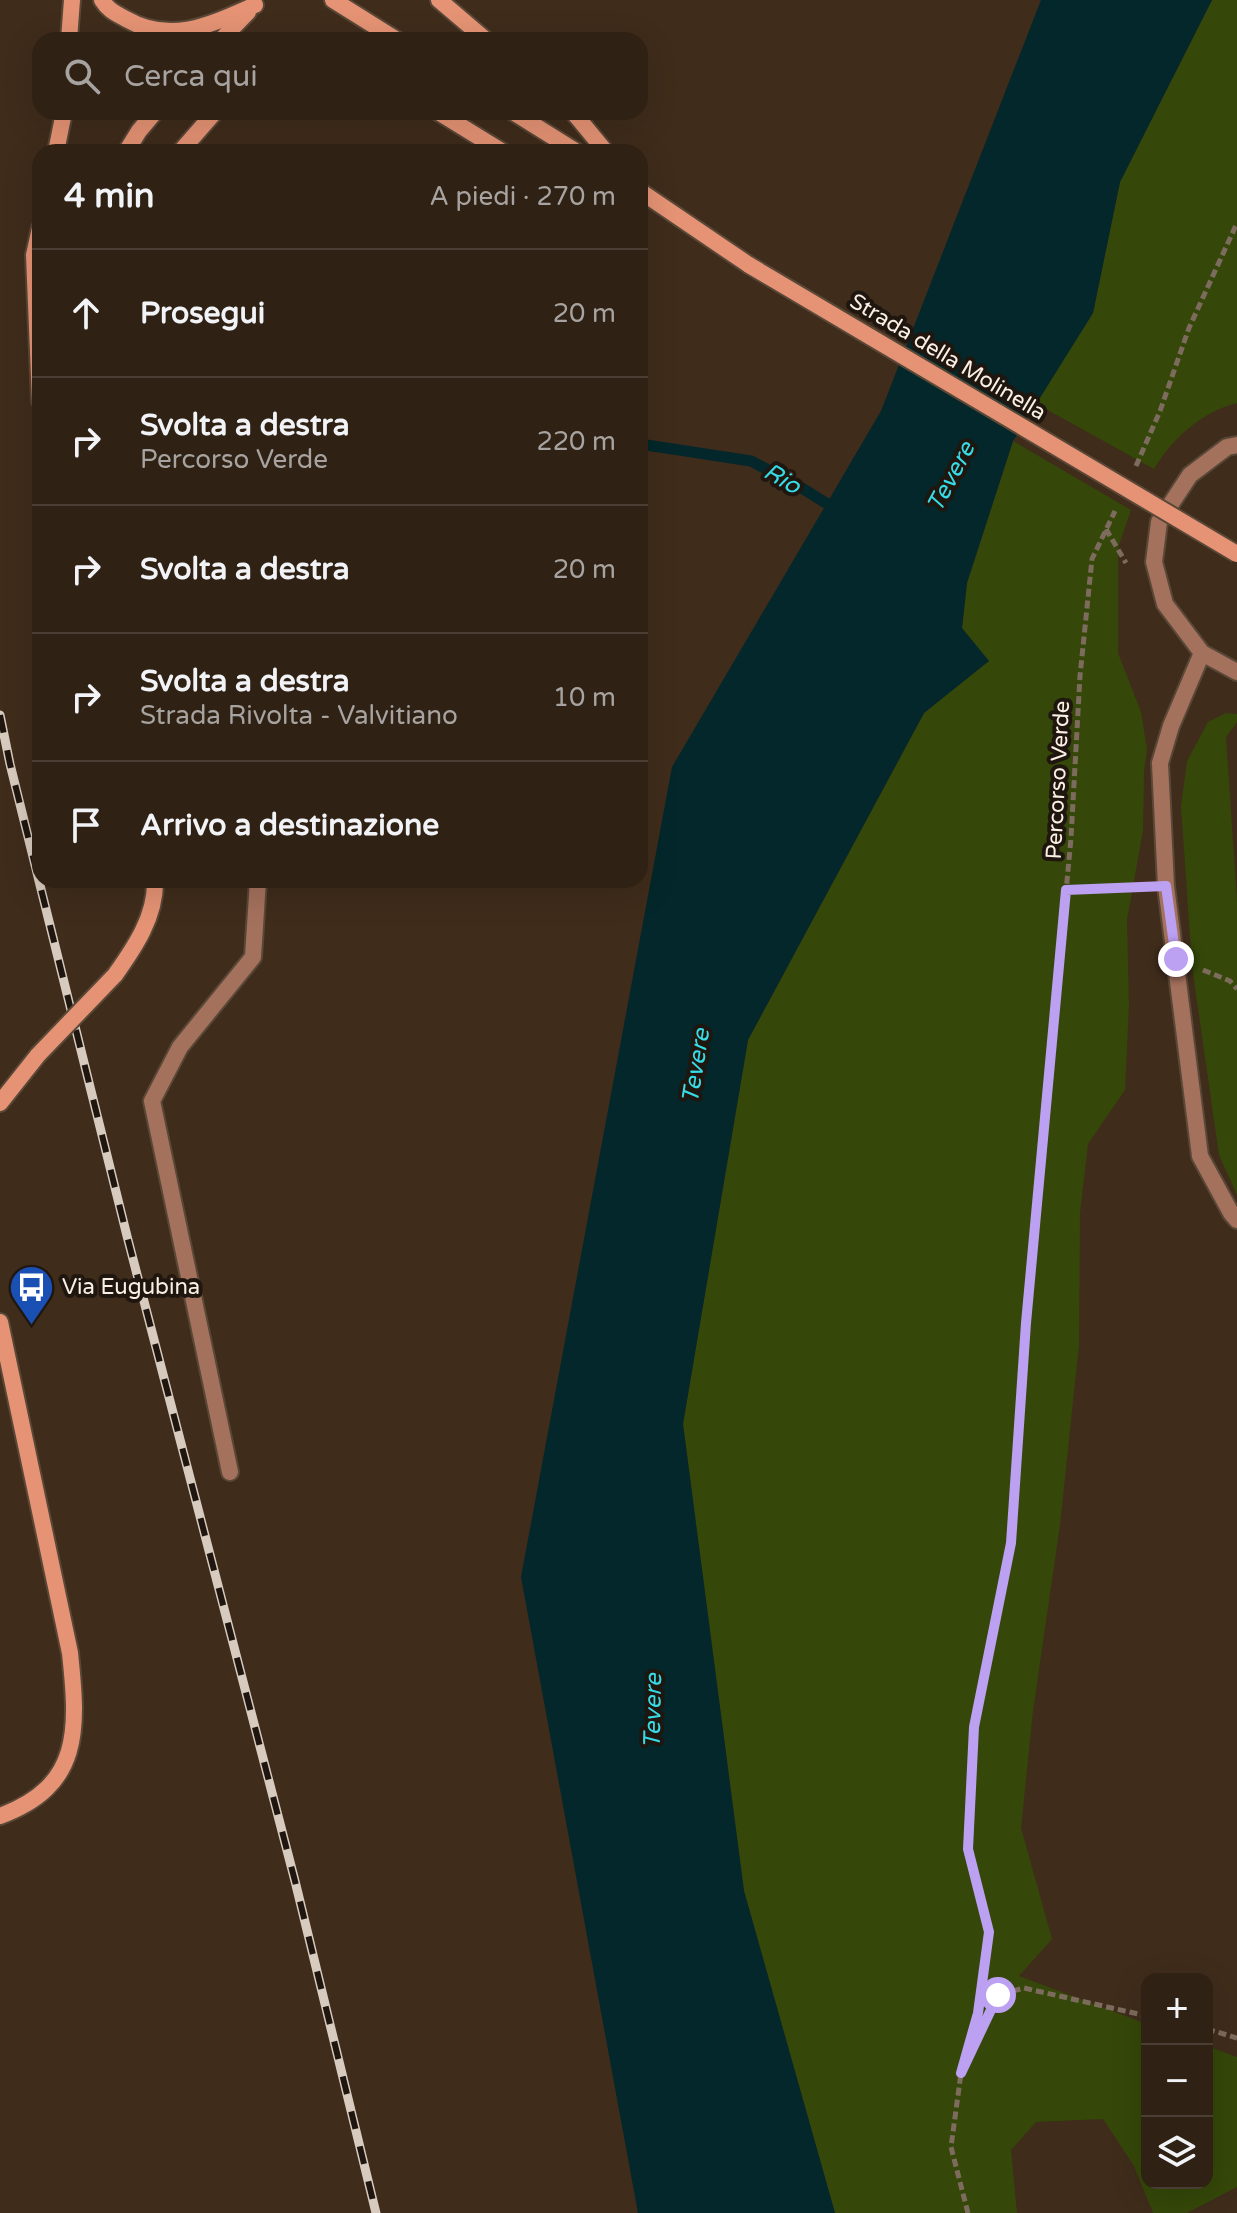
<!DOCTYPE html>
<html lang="it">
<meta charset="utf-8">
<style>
:root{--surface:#2f2114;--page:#37291d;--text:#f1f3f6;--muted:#a7a3a0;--line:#4a3e34}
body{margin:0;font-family:"Varela Round",sans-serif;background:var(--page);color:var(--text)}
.controls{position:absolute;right:24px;bottom:24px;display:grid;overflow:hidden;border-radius:16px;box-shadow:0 8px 32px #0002}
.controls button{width:72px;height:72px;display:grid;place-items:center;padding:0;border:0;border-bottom:2px solid var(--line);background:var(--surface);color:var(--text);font:40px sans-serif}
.stop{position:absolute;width:24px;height:24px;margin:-18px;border:6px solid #bca0f2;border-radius:50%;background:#fff}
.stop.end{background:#bca0f2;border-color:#fff;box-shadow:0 2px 8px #0008}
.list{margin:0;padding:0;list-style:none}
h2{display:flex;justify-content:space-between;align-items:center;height:104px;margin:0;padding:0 32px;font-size:34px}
h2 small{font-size:26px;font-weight:400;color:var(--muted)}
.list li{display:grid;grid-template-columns:52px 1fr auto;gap:24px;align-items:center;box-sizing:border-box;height:128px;padding:0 32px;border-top:2px solid var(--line)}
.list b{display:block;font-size:30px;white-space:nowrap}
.list p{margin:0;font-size:26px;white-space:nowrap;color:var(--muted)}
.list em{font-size:26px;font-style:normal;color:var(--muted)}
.icon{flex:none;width:44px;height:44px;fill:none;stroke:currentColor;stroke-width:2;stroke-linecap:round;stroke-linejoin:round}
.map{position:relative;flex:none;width:1237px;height:2213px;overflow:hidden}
.search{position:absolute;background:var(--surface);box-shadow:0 8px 32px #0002;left:32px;top:32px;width:616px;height:88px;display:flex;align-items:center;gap:20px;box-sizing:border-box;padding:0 28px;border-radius:24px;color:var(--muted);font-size:30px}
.panel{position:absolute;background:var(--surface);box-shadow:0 8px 32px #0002;left:32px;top:144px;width:616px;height:744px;border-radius:24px}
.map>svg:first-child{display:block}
.green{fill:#354709}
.water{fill:#03272a}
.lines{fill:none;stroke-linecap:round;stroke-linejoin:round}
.stream{stroke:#03272a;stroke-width:11}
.lane-casing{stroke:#594737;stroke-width:20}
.street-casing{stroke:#594737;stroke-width:20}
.secondary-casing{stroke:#594737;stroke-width:20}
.path{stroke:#7d6c5d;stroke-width:5;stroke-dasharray:8 4;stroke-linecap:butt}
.lane{stroke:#a4715d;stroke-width:16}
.street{stroke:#a4715d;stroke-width:16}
.secondary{stroke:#e59374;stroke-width:16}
.rail-casing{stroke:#d7cabe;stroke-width:9}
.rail{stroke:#1f170f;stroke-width:6;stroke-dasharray:18;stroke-linecap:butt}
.secondary-bridge-casing{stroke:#594737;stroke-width:20;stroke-linecap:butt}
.secondary-bridge{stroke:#e59374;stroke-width:16}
.route{stroke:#bca0f2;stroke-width:10}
.labels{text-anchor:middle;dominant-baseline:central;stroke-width:8;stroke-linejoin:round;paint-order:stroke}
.street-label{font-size:22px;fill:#fcf0e5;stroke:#1f170f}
.poi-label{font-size:22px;fill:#fcf0e5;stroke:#1f170f;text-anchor:start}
.water-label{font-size:24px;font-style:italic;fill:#36dbe6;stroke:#1f170f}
</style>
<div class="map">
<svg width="1237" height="2213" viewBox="0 0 1237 2213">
<rect width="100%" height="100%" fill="#3f2c1b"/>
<!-- green -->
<path class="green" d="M1212,0H1237V403C1201,412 1172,439 1154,469L1035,403L1093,313L1120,182Z
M1013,441L1131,510L1118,548V653L1141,712L1147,749L1144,772L1143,830L1127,920L1129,1006L1125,1090L1088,1144L1080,1213L1079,1345L1060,1525L1033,1711L1021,1828L1052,1939L1019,1976L1147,2024V2183H1207V2046L1237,2057V2187L1187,2213H1153L1134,2166L1103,2119L1036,2122L1011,2150L1017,2213H835L744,1891L683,1424L748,1040L924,713L988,661L962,628L967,583Z
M1226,713L1237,714V722L1226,737L1237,899V1195L1219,1155L1192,966L1181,806L1187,761L1208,722Z"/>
<!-- water -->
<path class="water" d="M1041,0H1212L1120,182L1093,313L1013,441L967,583L962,628L989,661L924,713L748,1040L683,1424L744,1891L835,2213H638L521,1577L672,767L881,411Z"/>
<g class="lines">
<!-- stream -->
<path class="stream" d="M640,444L751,461L797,485L837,510"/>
<defs>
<path id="lane" d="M1202,653L1171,726L1160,763L1166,886L1200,1156L1231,1213L1237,1220
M230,1472L152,1101L180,1047L253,957L258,880"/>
<path id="street" d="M1237,445L1227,447L1190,475L1159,522L1154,562L1165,604L1202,653L1237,672"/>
<path id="secondary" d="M102,0C108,10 115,13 126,19C171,45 212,24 255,5
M333,0L397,40
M439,0L486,40
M69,40L72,0
M221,40L248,12
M438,112L503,152
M513,112L577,152
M573,112L606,152
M56,152L64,112
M126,152L139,131L155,112
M180,152L215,112
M640,191L749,265
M40,228L34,255L40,401
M115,975C135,947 156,916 155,880
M0,1103L38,1055
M0,1322L70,1653C78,1729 82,1786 0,1816"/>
</defs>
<!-- lane casing -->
<use href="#lane" class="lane-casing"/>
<!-- street casing -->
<use href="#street" class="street-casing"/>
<!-- secondary casing -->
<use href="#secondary" class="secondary-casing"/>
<!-- path -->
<path class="path" d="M1136,466L1160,411L1189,328L1237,223
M1106,529L1126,563
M1067,890L1141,887
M1203,970L1230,981L1237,989
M1207,2029L1237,2038
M968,2057L998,1995L1024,1988L1147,2016
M968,2213L951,2147L961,2073L978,2013L989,1932L968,1849L974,1727L1011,1543L1026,1323L1071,838L1080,676L1092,559L1115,511"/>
<!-- lane -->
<use href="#lane" class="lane"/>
<!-- street -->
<use href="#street" class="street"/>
<!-- secondary -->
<use href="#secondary" class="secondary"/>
<defs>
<path id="rail" d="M0,715L10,764L127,1236L295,1881L376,2213"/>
</defs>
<!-- rail casing -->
<use href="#rail" class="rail-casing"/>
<!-- rail -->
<use href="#rail" class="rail"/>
<defs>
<path id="secondary-bridge" d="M749,265L1237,554
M38,1055L115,975"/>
</defs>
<!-- secondary-bridge casing -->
<use href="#secondary-bridge" class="secondary-bridge-casing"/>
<!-- secondary-bridge -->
<use href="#secondary-bridge" class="secondary-bridge"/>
</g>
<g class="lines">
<!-- route -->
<path class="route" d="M998,1995L961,2073L978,2013L989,1932L968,1849L974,1727L1011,1543L1026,1323L1066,890L1166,886L1176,959"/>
</g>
<!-- icons -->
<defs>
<symbol id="bus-pin" viewBox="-11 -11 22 30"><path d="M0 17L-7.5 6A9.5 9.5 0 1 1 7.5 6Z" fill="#1a4fb4" stroke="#1f170f"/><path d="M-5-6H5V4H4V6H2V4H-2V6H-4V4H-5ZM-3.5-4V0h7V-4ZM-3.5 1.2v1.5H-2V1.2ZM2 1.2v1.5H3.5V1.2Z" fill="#fff"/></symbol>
</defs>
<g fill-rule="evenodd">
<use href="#bus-pin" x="6" y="1262" width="51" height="69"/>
</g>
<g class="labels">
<!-- street labels -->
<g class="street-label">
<text transform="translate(948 357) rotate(31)">Strada della Molinella</text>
<text transform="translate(1058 780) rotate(-87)">Percorso Verde</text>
</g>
<!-- poi labels -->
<g class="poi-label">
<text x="62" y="1287">Via Eugubina</text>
</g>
<!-- water labels -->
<g class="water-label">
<text transform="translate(951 477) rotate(-62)">Tevere</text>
<text transform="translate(782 479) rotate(30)">Rio</text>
<text transform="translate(696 1066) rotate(-81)">Tevere</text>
<text transform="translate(653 1711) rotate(-89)">Tevere</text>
</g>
</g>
</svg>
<div class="controls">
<button>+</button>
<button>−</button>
<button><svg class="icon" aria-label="layers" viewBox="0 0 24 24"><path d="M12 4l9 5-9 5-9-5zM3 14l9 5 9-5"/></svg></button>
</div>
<div class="stop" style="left:998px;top:1995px"></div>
<div class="stop end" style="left:1176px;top:959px"></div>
<div class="search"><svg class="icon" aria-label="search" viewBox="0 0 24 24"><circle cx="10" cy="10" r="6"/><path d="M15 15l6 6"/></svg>Cerca qui</div>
<section class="panel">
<h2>4 min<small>A piedi · 270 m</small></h2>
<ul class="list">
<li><svg class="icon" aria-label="ahead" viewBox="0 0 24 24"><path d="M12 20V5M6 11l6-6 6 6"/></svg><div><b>Prosegui</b></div><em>20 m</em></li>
<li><svg class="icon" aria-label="right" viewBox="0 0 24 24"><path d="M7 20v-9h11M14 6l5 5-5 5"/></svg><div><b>Svolta a destra</b><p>Percorso Verde</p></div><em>220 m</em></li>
<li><svg class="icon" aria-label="right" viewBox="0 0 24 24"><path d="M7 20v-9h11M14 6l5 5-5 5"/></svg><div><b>Svolta a destra</b></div><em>20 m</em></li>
<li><svg class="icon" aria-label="right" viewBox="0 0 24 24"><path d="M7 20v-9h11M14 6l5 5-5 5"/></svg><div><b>Svolta a destra</b><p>Strada Rivolta - Valvitiano</p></div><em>10 m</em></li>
<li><svg class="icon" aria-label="arrive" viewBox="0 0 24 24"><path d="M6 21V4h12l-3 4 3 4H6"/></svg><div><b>Arrivo a destinazione</b></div></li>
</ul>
</section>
</div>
